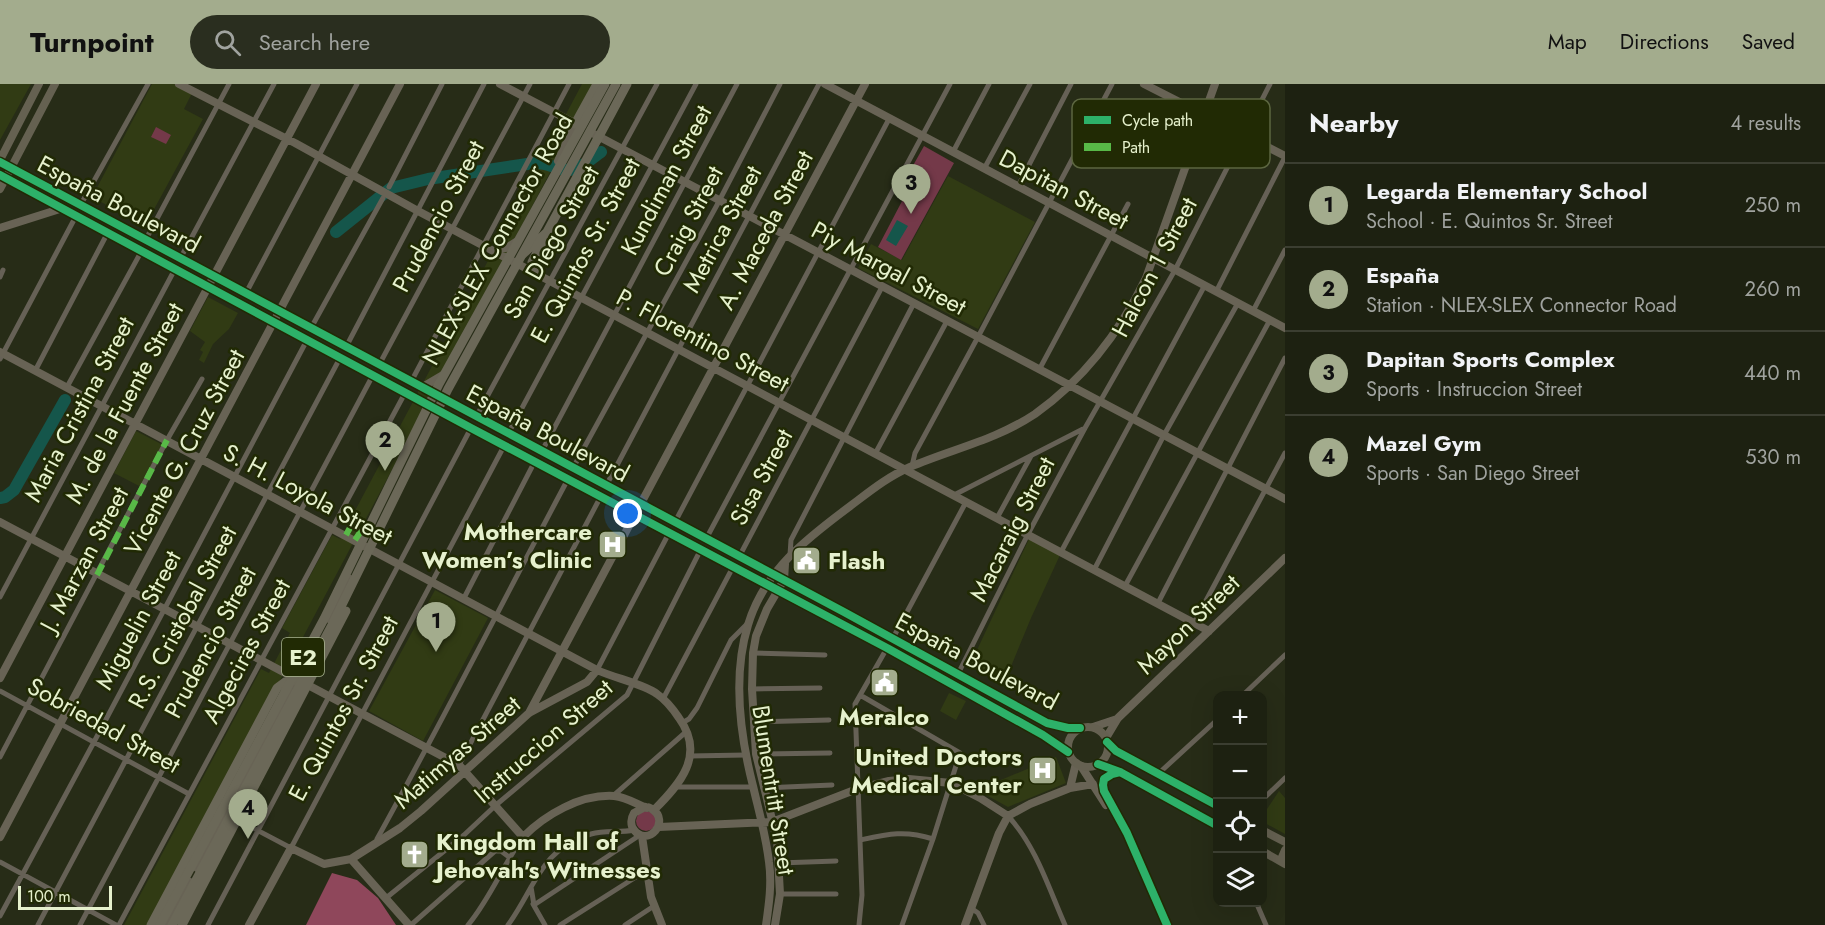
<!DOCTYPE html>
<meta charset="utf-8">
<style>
:root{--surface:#1d2111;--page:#2a2e1f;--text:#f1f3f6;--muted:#a0a39f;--line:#3b3e31;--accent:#a3ac8d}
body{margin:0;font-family:Jost,sans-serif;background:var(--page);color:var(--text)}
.controls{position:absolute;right:18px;bottom:18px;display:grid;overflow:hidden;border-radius:12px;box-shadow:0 6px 24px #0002}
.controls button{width:54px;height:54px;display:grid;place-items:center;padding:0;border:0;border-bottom:2px solid var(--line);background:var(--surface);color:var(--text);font:30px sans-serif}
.scale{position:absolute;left:18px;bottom:15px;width:94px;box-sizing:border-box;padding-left:6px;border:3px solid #e6f1cd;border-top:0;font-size:16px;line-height:21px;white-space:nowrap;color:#e6f1cd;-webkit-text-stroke:4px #212a04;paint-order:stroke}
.you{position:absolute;left:628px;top:430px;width:21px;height:21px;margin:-15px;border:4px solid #fff;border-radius:50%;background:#1a73e8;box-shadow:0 0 0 9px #1a73e833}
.badge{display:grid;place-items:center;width:39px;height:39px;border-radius:50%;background:var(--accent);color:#111;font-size:20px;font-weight:700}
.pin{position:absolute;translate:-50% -50px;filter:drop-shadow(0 2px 3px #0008)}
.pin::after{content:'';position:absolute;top:32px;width:21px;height:18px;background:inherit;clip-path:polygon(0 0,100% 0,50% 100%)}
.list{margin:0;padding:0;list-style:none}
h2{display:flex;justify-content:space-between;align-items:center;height:78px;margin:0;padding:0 24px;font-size:26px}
h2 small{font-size:20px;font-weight:400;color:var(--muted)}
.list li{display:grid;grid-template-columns:39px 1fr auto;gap:18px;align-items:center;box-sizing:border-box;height:84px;padding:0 24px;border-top:2px solid var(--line)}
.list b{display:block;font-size:22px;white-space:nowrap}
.list p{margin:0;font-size:20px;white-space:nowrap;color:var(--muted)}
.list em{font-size:20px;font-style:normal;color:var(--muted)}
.icon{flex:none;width:33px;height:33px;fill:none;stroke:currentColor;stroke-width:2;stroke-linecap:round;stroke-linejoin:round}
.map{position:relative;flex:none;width:1285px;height:841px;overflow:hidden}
header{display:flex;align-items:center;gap:36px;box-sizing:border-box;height:84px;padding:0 30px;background:var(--accent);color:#111}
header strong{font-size:28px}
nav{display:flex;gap:33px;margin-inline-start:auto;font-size:21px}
.search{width:420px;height:54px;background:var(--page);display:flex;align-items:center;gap:15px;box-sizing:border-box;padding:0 21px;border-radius:33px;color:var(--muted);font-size:22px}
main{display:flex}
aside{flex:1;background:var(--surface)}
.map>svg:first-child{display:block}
.built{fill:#313b14}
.green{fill:#743949}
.forest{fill:#8f475b}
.water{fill:#15564b}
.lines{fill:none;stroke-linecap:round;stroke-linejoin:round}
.river{stroke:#15564b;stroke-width:12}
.street{stroke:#666156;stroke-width:5}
.secondary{stroke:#686355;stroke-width:8}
.primary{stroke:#656151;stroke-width:8}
.highway{stroke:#6b6858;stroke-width:9}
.highway-bridge{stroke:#6b6858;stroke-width:9}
.quiet{stroke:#58b947;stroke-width:6;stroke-dasharray:12 6;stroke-linecap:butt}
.cycleway-casing{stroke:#212a04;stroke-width:11}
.cycleway{stroke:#2db169;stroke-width:8}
.labels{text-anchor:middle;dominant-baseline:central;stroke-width:5;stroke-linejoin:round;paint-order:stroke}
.shield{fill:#212a04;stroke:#abb591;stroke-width:1.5}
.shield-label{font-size:22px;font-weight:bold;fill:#e6f1cd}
.street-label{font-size:24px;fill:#e6f1cd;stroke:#212a04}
.poi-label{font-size:24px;font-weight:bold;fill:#e6f1cd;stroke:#212a04;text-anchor:end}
.key{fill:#212a04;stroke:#5c6640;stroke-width:1.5}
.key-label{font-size:16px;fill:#e6f1cd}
</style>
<header>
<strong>Turnpoint</strong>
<div class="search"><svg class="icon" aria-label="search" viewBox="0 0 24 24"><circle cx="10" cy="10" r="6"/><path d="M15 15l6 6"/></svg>Search here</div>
<nav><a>Map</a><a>Directions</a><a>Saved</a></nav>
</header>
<main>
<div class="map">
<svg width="1285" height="841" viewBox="0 0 1285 841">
<rect width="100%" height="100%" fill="#272c17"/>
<!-- built -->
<path class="built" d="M0,0H31L0,56Z
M152,0H174L192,9L184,25L203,35L145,142L92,113Z
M582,0H597L150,841H124L261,585L269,589L290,549L282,544L332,451L340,455Z
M948,92L1035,138L978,245L858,184L871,160L902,176Z
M208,213L238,229L229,245L213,260L204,279L199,276L203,268L200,266L205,258L190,247Z
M136,347L163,361L141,403L114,389Z
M1030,453L1060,471L1031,534L1005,597L970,581Z
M435,506L488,534L423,657L369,627Z
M949,609L966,617L956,636L940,627Z
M1056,673L1066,699L1008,723L977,706Z
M1279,707L1285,714V750L1263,738V731Z"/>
<!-- green -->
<path class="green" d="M156,43L171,51L166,60L151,53Z
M924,62L954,79L901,176L878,163L912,98L906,94Z
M636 737a10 10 0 1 1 20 0a10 10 0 1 1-20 0Z"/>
<!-- forest -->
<path class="forest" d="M332,789L357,796L378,814L396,841H306Z"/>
<!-- water -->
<path class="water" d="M897,136L908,142L896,162L886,156Z"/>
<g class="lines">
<!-- river -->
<path class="river" d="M336,148L391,104L428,95L534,79C547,78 555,85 567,86C579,87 592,74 601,68
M0,414L5,413L14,406L65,316"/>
<!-- street -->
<path class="street" d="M953,68L989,0
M984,85L1030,0
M1018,102L1071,0
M389,103L442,0
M80,122L148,0
M145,157L229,0
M180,175L274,0
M0,193L3,186
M1216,208L1285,73
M246,209L357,0
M1253,227L1285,166
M311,244L383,114
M346,263L484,0
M0,275L76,132
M379,281L530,0
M1039,286L1128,120
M35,287L107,150
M411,298L569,0
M67,303L141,168
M476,333L657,0
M508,350L696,0
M542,367L737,0
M875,370L947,237
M912,382L915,369L978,253L1112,0
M573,384L717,121L780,0
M606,402L819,0
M954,411L1083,345
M997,434L1031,372
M675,438L889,35
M346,451L351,442
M706,455L950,0
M355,456L361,447
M1061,468L1205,201
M790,471L791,456L914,219
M739,473L882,203
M1094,486L1164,351L1238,219
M1125,502L1270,236
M0,513L175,185
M464,514L535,377
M1158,519L1285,274
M1194,539L1285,369
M893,554L966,418
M753,569L825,571
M597,586L669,449
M958,590L1028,450L1085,344L1175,186L1270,0
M752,605L820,604
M0,607L189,710
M860,611L960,669L933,755L902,841
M1242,612L1285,571
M663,615L733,483
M753,638L829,636
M682,639L689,635L697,624L731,556L747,540
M756,670L830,669
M689,672L746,671
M0,673L167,356L202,295
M459,681L601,412
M1158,690L1218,635
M676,703H753
M763,704L832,701
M613,712L687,647
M1262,716L1285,694
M1008,732C1036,762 1049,805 1065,841
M236,735L291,764L504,362
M860,756C888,750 905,746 933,755
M378,759L377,755C443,636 504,515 568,395
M0,778L116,841
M779,779L836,777
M531,803L534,821L640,751
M780,810H836
M386,814L464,751L496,721L627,611L701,465
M1256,818L1266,841
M533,820L545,841
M971,824L978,829L984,841
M0,832L94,658L307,256
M38,841L340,274
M80,841L373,291
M119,841L405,309
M208,841L471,344
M411,841L495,767H501L509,773
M468,841C490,815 503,781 523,753
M508,841C535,804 541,764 591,750C605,746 620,749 634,746
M560,841L647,786
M625,841L654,822
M859,841L862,811L855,620L887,564"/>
<!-- secondary -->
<path class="secondary" d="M179,0L295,59L418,127L1209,547
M500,0L578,41
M825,0L1285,244
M1144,0L1285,72
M594,50L1285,415
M558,77L575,40
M0,144L63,124
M495,167L506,164L516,158
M0,268L597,586C614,594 644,600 657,610C666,616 673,625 679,634C706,671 680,700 654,726
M421,304L443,291
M0,438L459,681L523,753C545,731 580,710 614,712C625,713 633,718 644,723C651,726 645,721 652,725C671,737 648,764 634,746C630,741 631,734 634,729L645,723
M329,535L350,495
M0,594L316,0
M529,629L865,0
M1093,643L1117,635
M1106,654L1118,634L1285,474
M1081,682L1106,721
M1120,688L1112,690L1104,695L1103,701L1104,707L1127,749L1167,841
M1070,704L1076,679
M659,743L772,738L857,705L889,697L909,695L951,699L980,714L1008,732
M642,752L651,813L662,841
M0,753L400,0
M351,775L400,744L421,727L529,629L587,598L597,586
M197,784L295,598
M167,841L190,798
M249,841L291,764L324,780L351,775L409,841
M766,841C769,820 772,799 769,778C766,752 759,728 753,702C740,651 732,593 748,541C764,487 806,455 849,423C869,408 887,393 910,383C952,365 996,356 1035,330C1084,295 1120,248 1146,194L1215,0
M775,841L780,810L777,756L756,670L752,605L753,569L756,552L767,525L784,496L785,480
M965,841L999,749L1008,732L1030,720L1070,704L1093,700"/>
<!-- primary -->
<path class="primary" d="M0,76L39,0
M0,78L844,528L1047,639L1068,644H1080
M0,91L471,344L887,564L1043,651L1068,668
M0,105L55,0
M1068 663a20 20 0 1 1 40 0a20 20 0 1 1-40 0Z
M1107,658L1116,667L1218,722
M1098,680L1120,688L1218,742
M1262,746L1285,758
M1285,766L1282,773L1285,778
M1262,767L1285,780"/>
<!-- highway -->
<path class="highway" d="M575,40L597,0
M523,170L547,148L597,56
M537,190L532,178L544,155
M151,841L277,604L285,598L296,596"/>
<!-- highway-bridge -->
<path class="highway-bridge" d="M597,56L627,0
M160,841L324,535L439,300L605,0
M172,841L333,539L448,305L616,0
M182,841L346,527"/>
<!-- quiet -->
<path class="quiet" d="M346,451L351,442
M355,456L361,447
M97,491L167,356"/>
<defs>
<path id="cycleway" d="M0,78L844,528L1047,639L1068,644H1080
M0,91L471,344L887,564L1043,651L1068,668
M1107,658L1116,667L1218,722
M1098,680L1120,688L1218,742
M1120,688L1112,690L1104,695L1103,701L1104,707L1127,749L1167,841"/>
</defs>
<!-- cycleway casing -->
<use href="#cycleway" class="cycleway-casing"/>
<!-- cycleway -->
<use href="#cycleway" class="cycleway"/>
</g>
<!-- icons -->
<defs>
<symbol id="hospital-square" viewBox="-11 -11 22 22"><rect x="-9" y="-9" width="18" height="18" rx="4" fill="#a3ac8d" stroke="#212a04"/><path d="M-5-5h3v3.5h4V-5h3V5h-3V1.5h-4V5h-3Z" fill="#fff"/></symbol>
<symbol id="civic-square" viewBox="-11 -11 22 22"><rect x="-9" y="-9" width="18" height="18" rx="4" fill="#a3ac8d" stroke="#212a04"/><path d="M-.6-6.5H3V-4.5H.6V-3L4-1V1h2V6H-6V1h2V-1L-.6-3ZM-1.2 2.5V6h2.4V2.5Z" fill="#fff"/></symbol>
<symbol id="church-square" viewBox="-11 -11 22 22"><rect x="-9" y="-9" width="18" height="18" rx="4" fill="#a3ac8d" stroke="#212a04"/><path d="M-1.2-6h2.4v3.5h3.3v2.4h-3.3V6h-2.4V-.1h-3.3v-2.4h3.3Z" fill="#fff"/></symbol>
</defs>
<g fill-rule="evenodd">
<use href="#hospital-square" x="596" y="444" width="33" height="33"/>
<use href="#civic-square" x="790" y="460" width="33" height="33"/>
<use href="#civic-square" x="868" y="582" width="33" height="33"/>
<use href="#hospital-square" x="1026" y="670" width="33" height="33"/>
<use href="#church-square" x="398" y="754" width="33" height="33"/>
</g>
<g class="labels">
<!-- shield labels -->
<rect class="shield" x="282" y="554" width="42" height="38" rx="4.5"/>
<g class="shield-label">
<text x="303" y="573">E2</text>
</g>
<!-- street labels -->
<g class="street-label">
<text transform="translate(666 96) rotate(-62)">Kundiman Street</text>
<text transform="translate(1064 105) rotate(28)">Dapitan Street</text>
<text transform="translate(119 120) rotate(28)">España Boulevard</text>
<text transform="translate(438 132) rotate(-62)">Prudencio Street</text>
<text transform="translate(688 137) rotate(-62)">Craig Street</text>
<text transform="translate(722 145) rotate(-62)">Metrica Street</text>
<text transform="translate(765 146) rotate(-62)">A. Maceda Street</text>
<text transform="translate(497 155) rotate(-61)">NLEX-SLEX Connector Road</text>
<text transform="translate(551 158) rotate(-61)">San Diego Street</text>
<text transform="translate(585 166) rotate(-62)">E. Quintos Sr. Street</text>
<text transform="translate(1154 183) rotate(-62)">Halcon 1 Street</text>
<text transform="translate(889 184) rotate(28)">Piy Margal Street</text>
<text transform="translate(703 256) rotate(28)">P. Florentino Street</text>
<text transform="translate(124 319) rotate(-62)">M. de la Fuente Street</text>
<text transform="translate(79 325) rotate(-62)">Maria Cristina Street</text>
<text transform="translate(548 349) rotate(28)">España Boulevard</text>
<text transform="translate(184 368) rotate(-62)">Vicente G. Cruz Street</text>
<text transform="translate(761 393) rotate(-62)">Sisa Street</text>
<text transform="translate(308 410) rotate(28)">S. H. Loyola Street</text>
<text transform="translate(1012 445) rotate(-63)">Macaraig Street</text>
<text transform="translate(84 475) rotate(-62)">J. Marzan Street</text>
<text transform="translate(182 533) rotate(-62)">R.S. Cristobal Street</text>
<text transform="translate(138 536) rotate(-62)">Miguelin Street</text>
<text transform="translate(1188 540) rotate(-44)">Mayon Street</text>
<text transform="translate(210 558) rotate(-62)">Prudencio Street</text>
<text transform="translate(246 567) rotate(-62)">Algeciras Street</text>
<text transform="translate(977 577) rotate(28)">España Boulevard</text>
<text transform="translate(343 624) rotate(-62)">E. Quintos Sr. Street</text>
<text transform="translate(104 641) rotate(29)">Sobriedad Street</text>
<text transform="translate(543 657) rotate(-41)">Instruccion Street</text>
<text transform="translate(457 668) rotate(-41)">Matimyas Street</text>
<text transform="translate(774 706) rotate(81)">Blumentritt Street</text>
</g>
<!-- poi labels -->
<g class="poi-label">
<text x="592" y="447">Mothercare<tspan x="592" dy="28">Women’s Clinic</tspan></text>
<text x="828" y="476" text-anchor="start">Flash</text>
<text x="884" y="632" text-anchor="middle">Meralco</text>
<text x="1022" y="672">United Doctors<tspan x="1022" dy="28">Medical Center</tspan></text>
<text x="436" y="757" text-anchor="start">Kingdom Hall of<tspan x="436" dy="28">Jehovah's Witnesses</tspan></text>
</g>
</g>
<!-- legend -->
<rect x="1072" y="15" width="198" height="69" rx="9" class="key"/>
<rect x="1084" y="32" width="27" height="8" fill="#2db169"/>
<rect x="1084" y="59" width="27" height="8" fill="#58b947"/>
<g class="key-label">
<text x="1122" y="42">Cycle path</text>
<text x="1122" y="69">Path</text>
</g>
</svg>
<div class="controls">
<button>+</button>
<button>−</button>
<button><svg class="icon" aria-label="locate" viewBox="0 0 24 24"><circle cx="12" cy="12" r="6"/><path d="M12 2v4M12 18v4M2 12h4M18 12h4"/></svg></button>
<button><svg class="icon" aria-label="layers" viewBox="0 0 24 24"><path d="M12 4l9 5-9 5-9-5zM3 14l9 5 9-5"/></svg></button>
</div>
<div class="scale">100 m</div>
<div class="you"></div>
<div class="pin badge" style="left:436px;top:568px">1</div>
<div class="pin badge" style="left:385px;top:387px">2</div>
<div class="pin badge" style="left:911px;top:130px">3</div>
<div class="pin badge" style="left:248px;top:755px">4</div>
</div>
<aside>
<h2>Nearby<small>4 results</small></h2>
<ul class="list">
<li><span class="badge">1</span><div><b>Legarda Elementary School</b><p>School · E. Quintos Sr. Street</p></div><em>250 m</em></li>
<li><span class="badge">2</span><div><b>España</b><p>Station · NLEX-SLEX Connector Road</p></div><em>260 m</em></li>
<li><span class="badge">3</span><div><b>Dapitan Sports Complex</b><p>Sports · Instruccion Street</p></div><em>440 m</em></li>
<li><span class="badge">4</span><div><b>Mazel Gym</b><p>Sports · San Diego Street</p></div><em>530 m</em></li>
</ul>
</aside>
</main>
